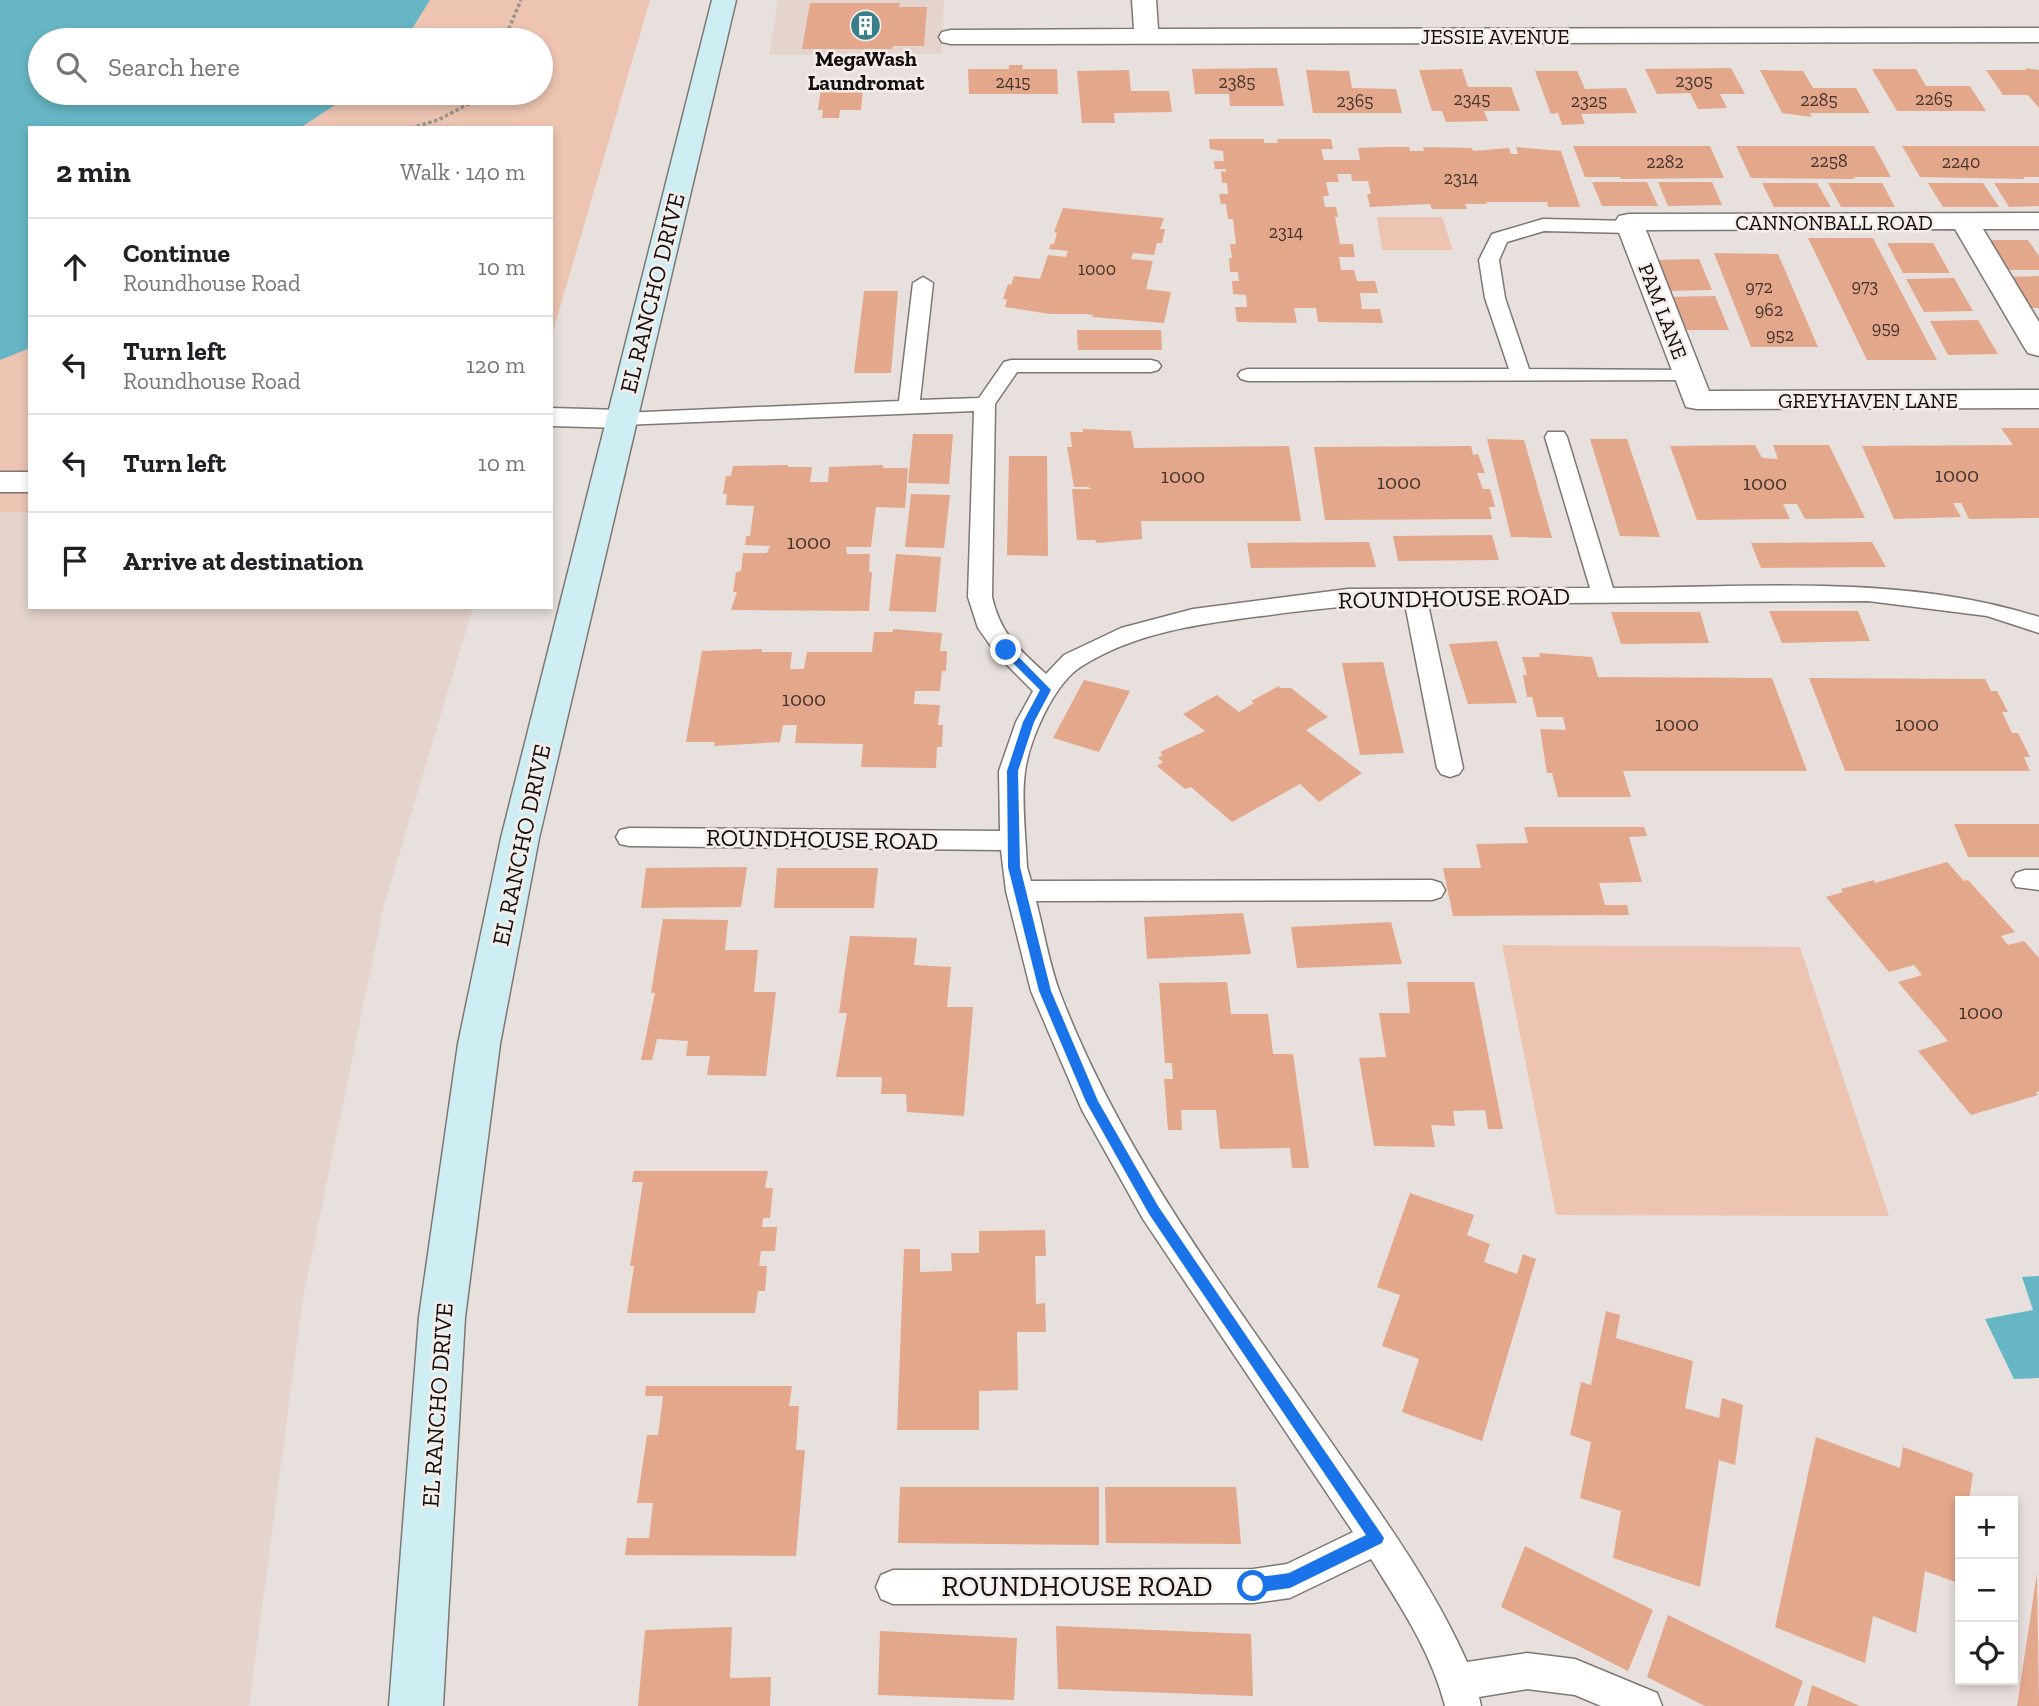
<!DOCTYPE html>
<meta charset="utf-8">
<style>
:root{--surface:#fff;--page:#f2f2f2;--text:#202124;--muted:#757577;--line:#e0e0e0}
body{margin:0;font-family:"Zilla Slab",serif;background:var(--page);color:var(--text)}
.controls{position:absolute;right:21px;bottom:21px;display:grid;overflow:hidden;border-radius:0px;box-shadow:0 4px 10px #0003}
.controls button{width:63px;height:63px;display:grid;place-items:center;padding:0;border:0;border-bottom:2px solid var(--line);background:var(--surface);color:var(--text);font:35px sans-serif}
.stop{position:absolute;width:21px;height:21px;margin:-16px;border:5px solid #1a73e8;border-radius:50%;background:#fff}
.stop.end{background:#1a73e8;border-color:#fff;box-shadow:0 2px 7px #0008}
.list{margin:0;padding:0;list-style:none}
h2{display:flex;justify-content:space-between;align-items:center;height:91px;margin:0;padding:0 28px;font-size:30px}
h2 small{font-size:23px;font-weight:400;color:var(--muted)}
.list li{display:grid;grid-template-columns:46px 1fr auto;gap:21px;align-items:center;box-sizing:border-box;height:98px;padding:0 28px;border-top:2px solid var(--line)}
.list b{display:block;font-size:26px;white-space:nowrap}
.list p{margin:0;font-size:23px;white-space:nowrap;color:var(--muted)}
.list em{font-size:23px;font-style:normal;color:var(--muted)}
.icon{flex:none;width:38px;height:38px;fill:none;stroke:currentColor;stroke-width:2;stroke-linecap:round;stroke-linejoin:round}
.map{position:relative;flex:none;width:2039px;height:1706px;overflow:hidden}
.search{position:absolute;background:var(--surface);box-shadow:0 4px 10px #0003;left:28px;top:28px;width:525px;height:77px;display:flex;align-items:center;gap:18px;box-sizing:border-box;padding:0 24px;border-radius:38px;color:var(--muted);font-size:26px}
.panel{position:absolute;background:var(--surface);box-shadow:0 4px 10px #0003;left:28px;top:126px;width:525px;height:483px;border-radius:0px}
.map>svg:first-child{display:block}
.built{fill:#e4d4cd}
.green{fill:#edc4b2;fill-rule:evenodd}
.water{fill:#67b6c5}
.building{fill:#e3a78c}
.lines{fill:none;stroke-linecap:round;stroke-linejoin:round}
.service-casing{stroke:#7e7774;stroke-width:3}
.minor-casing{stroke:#7e7774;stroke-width:3}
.secondary-casing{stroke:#7e7774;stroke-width:3}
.path{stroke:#9a9491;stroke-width:3.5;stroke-dasharray:3.5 2.5;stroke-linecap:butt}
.service{fill:#fff;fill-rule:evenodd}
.minor{fill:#fff;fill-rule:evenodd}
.secondary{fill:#ceeef4;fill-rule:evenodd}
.route{fill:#1a73e8}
.labels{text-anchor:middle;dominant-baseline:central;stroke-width:5;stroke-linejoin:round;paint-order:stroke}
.far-number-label{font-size:18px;fill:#46342d}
.far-street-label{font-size:21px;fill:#110e0d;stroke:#f5edea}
.far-poi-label{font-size:21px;font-weight:bold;fill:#110e0d;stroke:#f5edea}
.number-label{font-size:21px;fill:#46342d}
.street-label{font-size:24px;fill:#110e0d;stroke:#f5edea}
.near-street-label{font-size:28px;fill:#110e0d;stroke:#f5edea}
</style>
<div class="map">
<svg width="2039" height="1706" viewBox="0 0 2039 1706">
<rect width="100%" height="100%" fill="#e8e0dc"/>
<!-- built -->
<path class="built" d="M778,0H944L942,54L769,55Z
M0,512H30V607H473L384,905L303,1298L249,1706H0Z"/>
<!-- green -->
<path class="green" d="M0,0H650L551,338V128H30V512H0ZM40,40H541V93H40Z
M1377,217H1442L1453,250H1382Z
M1502,945L1800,947L1889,1216L1556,1215Z"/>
<!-- water -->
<path class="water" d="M0,0H430L405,40H40V93H353L300,128H30V348L0,360Z
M2039,1276V1378L2014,1379L1985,1319L2033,1310L2022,1277Z"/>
<!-- building -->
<path class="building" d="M810,3H900L899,7H927L924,46H893L892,49H802Z
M1009,65H1023L1022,69H1057L1058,94H969L968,69H1009Z
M1277,68L1284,106H1230L1229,94H1195L1192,69Z
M1731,68L1745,94H1720L1727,108L1698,109L1690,93L1657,94L1645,69Z
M2026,68L2039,70V108L2028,95H2003L1986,70H2026Z
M1462,69L1468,87H1511L1520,111H1484L1488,121L1446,122L1442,111H1432L1419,70Z
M1872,69H1916L1926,86H1970L1986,111H1897Z
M1129,70L1131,91H1169L1172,112L1114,113L1115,123H1082L1077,71Z
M1306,70L1349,71L1352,88L1396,89L1402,113H1313Z
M1760,70L1803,71L1813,88H1856L1870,113H1810L1812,117L1782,113Z
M1535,71H1577L1585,89L1626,88L1637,113L1581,114L1585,124L1562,125L1558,113L1551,114Z
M821,88H863L861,110H840L839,118H822L823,110H818Z
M1209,139H1264V143H1278L1277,139H1331L1333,149H1321L1324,160H1360L1358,148L1382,147H1409L1410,151H1424L1423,147L1472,148L1473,151L1509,148L1511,154H1518L1516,147L1561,151L1580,207H1548L1547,202H1486L1487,204H1465L1467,209H1432L1430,204L1370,207L1367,194H1371L1368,181H1352L1351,174H1337L1339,182H1326L1329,196H1323L1325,207H1336L1338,217H1335L1340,244H1353L1355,257H1339L1341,270H1354L1357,281H1375L1378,293H1360L1362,309H1380L1383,323L1318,322L1316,308H1294L1297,323L1237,322L1235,307H1247L1246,295L1233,294L1232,281H1239L1238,272H1230L1229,258H1232L1230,244H1236L1233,219H1228L1226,204H1221L1219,194H1228L1227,183H1222L1221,171L1226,172V169H1215L1214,161H1224L1223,151L1210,149Z
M1573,146H1710L1724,178L1621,179L1620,177H1585Z
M1736,146H1874L1891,177H1854L1855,179L1751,178Z
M1902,146H2039V177H2023L2025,179L1920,177Z
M1592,182H1647L1658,206H1602Z
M1658,182H1712L1722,205L1668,206Z
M1762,183H1817L1831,207H1774Z
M1828,183H1882L1895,207H1841Z
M1928,183H1983L1999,207H1943Z
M1994,183H2039V206L2009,207Z
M1063,208L1164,218L1160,229H1165L1162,243H1157L1154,255L1133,253L1131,259L1153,261L1146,289L1171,292L1164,323L1092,317L1093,315L1084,314H1050L1005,307L1007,299H1003L1008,284L1011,285L1014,276L1040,279L1048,255L1066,257L1068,251L1049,249L1051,244H1054L1057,233L1054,232Z
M1808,238H1873L1937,360H1867Z
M1982,240H2028L2039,256V270H2000Z
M1887,243H1933L1950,273H1903Z
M1714,253L1778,254L1818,347H1751Z
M1699,259L1712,290L1665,291L1652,260Z
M2039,276V308H2023L2004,277Z
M1954,278L1973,311L1924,312L1906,279Z
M864,291H898L891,373H854Z
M1715,296L1729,330H1680L1667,297Z
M1978,320L1998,354L1948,355L1930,321Z
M1077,330H1161L1162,350H1078Z
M2001,428H2039V518L1969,519L1961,503H1953L1961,517L1894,519L1862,446L2013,445Z
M1083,429L1131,431L1134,448L1289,446L1301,521H1141L1142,539L1097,543L1095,540H1077L1072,489H1092L1088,487H1074L1067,447H1072L1070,432H1083Z
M913,434H953L949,484L908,483Z
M1487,439L1524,440L1552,538L1511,537Z
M1590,439H1627L1660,537L1620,536Z
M1755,445L1762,458L1778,459L1773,445H1829L1865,518L1805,519L1797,504H1783L1790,519L1697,520L1670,446Z
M1471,446L1473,455L1478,454L1485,473H1477L1483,489H1490L1495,507H1489L1492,519L1325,520L1314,447Z
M1009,456H1047L1048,556L1007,555Z
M788,465V467H812L810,482H828L829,467L883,465V468H908L905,508L876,507L871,547H846L847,554H870L869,572H872L869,611L731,610L737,592H733L736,572L741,571L743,553H767L770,546L745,545L746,536H750L754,506L726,505L727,494H723L726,476H731L733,466Z
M911,494L950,495L944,548L905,547Z
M1492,535L1499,560L1398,561L1393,536Z
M1369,542L1376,567L1251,568L1247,543Z
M1872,542L1886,567L1761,568L1751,543Z
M896,554L941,557L936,612L889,611Z
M1769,611H1858L1870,641L1782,643Z
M1611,612H1700L1709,643L1621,644Z
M893,629L942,633L940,651H947L946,671H942L940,691H915L914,704L940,705L938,725H943L942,747H937L936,768L861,767L863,744L795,743L797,725H783L780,742L714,746L715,742H686L702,651L762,649V652H792L790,669H804L807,652H872L874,632H893Z
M1497,641L1517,703L1468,704L1449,644Z
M1539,653L1592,657L1598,677L1772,678L1807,771H1623L1631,797H1558L1552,773H1547L1540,729L1566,730L1563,717H1537L1532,697H1527L1523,675H1527L1522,657H1540Z
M1383,662L1404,753L1360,755L1342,663Z
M1809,678L1985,679L1991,691H1997L2008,712H2002L2012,733H2018L2030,757H2024L2030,771H1845Z
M1084,680L1130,691L1099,752L1053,738Z
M1279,686L1280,688H1291L1328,717L1306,730L1362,773L1319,802L1300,784L1232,822L1191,787L1185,789L1157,766L1163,762L1158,758L1163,755L1160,752L1205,731L1183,714L1217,695L1239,712L1254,703L1251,701Z
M1954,824H2039V857H1968Z
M1524,827H1644L1647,836L1629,837L1642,882L1599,883L1605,905H1627L1629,915L1453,916L1443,868H1481L1476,844L1528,843Z
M1947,862L1964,881L1968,880L2015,932L2001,936L2008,945L2024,941L2039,958V1091L2036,1092L2038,1095L1971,1115L1918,1051L1948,1041L1898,982L1922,975L1914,965L1889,972L1826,897L1843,892L1841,889L1874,880L1875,883Z
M747,867L741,907L641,908L646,868Z
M777,868H878L874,908H774Z
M1243,913L1251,954L1147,959L1144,917Z
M663,919L728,920L725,950H758L754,992H776L766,1076L707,1075L710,1056H686L688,1041L657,1039L652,1060H641L655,993H651Z
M1391,922L1402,964L1297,968L1291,927Z
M850,936L917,938L914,965L951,967L947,1007H973L964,1116L907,1112L906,1094H881L882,1077H836L847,1013H839Z
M1227,982L1231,1014H1268L1273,1054H1293L1309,1168H1292L1290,1148L1220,1149L1216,1110H1181L1182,1130H1168L1164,1079H1173L1172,1063H1165L1159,983Z
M1407,982H1474L1503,1129H1488L1485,1110L1453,1111L1455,1126L1431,1125L1435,1147L1374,1146L1359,1058L1386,1057L1379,1013H1410Z
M634,1171H768L765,1188H773L770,1218H763L762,1227H777L775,1251H761L759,1266H767L765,1291H758L755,1313H627L634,1266H630L643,1182H632Z
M1410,1193L1474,1215L1467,1235L1490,1244L1484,1262L1517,1274L1523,1254L1536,1259L1482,1441L1402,1412L1419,1359L1382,1346L1400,1295L1377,1287Z
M1045,1230L1046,1256H1035L1036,1304L1045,1303L1046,1332H1017L1018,1390L979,1391V1430H897L904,1249H920V1272L952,1271L951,1253H979V1231Z
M1606,1311L1620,1315L1616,1338L1693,1361L1685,1408L1719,1418L1722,1398L1743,1405L1735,1465L1719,1460L1700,1587L1613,1558L1621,1511L1580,1498L1591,1442L1570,1435L1581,1382L1591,1385Z
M646,1386H792L789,1406H799L796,1450H805L796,1556L625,1555L627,1538H649L653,1503H637L647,1435H658L663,1396H645Z
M1816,1437L1900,1468L1903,1447L1973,1473L1969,1501H1960L1958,1583L1925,1571L1916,1633L1873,1616L1865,1663L1775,1627Z
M900,1487H1099V1545L898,1543Z
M1105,1487H1236L1241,1544L1106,1543Z
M1525,1546L1653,1610L1628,1671L1501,1607Z
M2037,1573L2039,1706H2017Z
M1668,1615L1803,1681L1794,1706H1705L1647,1677Z
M1056,1626L1251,1634L1253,1696L1058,1689Z
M732,1627L730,1678L771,1677L770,1706H638L645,1630Z
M880,1631L1017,1638L1014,1700L878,1695Z
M1812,1685L1860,1706H1807Z"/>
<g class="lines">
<defs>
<path id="service" d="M1543,219L1630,221L1639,227L1630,233L1544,231L1507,242L1499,260L1505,298L1529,369L1688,370L1695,372L1698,376L1695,380L1248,381L1241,379L1238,375L1241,371L1248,369H1509L1485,298L1479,260L1492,234Z
M923,277L933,283L920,400L979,398L1004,362L1011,360H1151L1158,362L1161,366L1158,370L1151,372H1017L995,404L992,597C1001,635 1018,648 1046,674L1064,655L1121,628L1193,609L1348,589L1590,588L1545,437L1548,432H1564L1567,437L1613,588C1755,587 1903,574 2039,617V633L1987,616L1868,601L1428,604L1463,768L1459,774L1450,777L1441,774L1437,768L1405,604C1356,604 1309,610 1261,616C1200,624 1136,632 1082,666C1054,683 1029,740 1025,772C1021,798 1026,840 1027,867L1031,881L1432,880L1441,883L1445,890L1441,897L1432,900L1036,901C1044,931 1049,964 1060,993C1123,1158 1232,1298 1331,1442C1380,1513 1432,1583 1467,1662L1527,1653L1575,1659L1657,1693L1662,1706H1601L1575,1695L1527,1689L1479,1697L1481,1706H1445C1431,1651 1400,1606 1371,1559L1290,1598L1253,1603L893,1604L881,1599L876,1587L881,1575L893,1570L1253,1569L1287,1564L1353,1532L1143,1219L1082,1110L1031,991L1006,891L1001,850L629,846L620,844L616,837L620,830L629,828L1000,831L999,771L1016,722L1033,691L998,656L978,628L968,597L974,411L622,425L615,423L611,419L615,415L622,413L899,401L913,283Z
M2025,870H2039V890L2016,887L2012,880L2016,873Z"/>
<path id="minor" d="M1132,0H1156L1158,29L2039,28V42L951,44L942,42L939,37L942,32L951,30L1134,29Z
M2039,213V229H1983L2039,322V356L2028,353L2024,347L1955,229L1646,230L1709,391L2039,390V408L1697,409L1686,407L1615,222L1619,216L1629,214Z
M551,408L622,410L633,412L637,419L633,426L622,428L551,426Z
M0,472H30V492H0Z"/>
<path id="secondary" d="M712,0H736L539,838L500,1044L465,1317L443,1706H389L419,1317L458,1044L501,838Z"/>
</defs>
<!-- service casing -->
<use href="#service" class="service-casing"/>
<!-- minor casing -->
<use href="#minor" class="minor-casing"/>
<!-- secondary casing -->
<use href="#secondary" class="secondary-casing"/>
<!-- path -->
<path class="path" d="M504,40L521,0
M411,128L438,120L482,97L483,93"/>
<!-- service -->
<use href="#service" class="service"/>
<!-- minor -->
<use href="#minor" class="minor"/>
<!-- secondary -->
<use href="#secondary" class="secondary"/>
</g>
<!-- route -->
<path class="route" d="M1002,647H1009L1051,690L1034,722L1018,771L1020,867L1051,991L1098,1101L1158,1206L1384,1538L1382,1543L1290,1588L1253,1593L1248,1591L1245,1586L1248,1580L1253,1578L1289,1573L1366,1535L1149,1214L1086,1102L1039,991L1008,867L1007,771L1023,722L1040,690L1002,652Z"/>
<!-- icons -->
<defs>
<symbol id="building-disc" viewBox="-11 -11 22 22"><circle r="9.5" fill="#387e8b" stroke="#f5edea"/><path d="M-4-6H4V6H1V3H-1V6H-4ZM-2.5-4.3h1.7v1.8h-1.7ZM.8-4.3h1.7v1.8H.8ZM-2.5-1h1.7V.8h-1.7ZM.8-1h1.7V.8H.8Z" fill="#fff"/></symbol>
</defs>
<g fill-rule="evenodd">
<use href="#building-disc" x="848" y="8" width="35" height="35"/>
</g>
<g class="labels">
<!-- far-number labels -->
<g class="far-number-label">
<text x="1694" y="81">2305</text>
<text x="1013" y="82">2415</text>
<text x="1237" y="82">2385</text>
<text x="1472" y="99">2345</text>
<text x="1934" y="99">2265</text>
<text x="1819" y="100">2285</text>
<text x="1355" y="101">2365</text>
<text x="1589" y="101">2325</text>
<text x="1829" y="161">2258</text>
<text x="1665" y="162">2282</text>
<text x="1961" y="162">2240</text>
<text x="1461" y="178">2314</text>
<text x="1286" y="232">2314</text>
<text x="1097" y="269">1000</text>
<text x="1865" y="286">973</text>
<text x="1759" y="287">972</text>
<text x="1769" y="310">962</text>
<text x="1886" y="328">959</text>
<text x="1780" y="335">952</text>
</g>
<!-- far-street labels -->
<g class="far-street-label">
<text x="1495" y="36">JESSIE AVENUE</text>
<text x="1834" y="222">CANNONBALL ROAD</text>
<text transform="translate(1663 311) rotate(69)">PAM LANE</text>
<text x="1868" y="400">GREYHAVEN LANE</text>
</g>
<!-- far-poi labels -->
<g class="far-poi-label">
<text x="866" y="58">MegaWash<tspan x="866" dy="24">Laundromat</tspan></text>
</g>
<!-- number labels -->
<g class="number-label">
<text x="1957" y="474">1000</text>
<text x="1183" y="475">1000</text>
<text x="1399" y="481">1000</text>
<text x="1765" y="482">1000</text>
<text x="809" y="541">1000</text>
<text x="804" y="698">1000</text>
<text x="1677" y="723">1000</text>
<text x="1917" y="723">1000</text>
<text x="1981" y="1011">1000</text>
</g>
<!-- street labels -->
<g class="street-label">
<text transform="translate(652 293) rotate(-76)">EL RANCHO DRIVE</text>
<text transform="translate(1454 598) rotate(-1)">ROUNDHOUSE ROAD</text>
<text transform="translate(822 839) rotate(1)">ROUNDHOUSE ROAD</text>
<text transform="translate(521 845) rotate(-78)">EL RANCHO DRIVE</text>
<text transform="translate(437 1405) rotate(-86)">EL RANCHO DRIVE</text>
</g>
<!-- near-street labels -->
<g class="near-street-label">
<text x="1077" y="1586">ROUNDHOUSE ROAD</text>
</g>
</g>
</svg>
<div class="controls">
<button>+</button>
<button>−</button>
<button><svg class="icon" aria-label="locate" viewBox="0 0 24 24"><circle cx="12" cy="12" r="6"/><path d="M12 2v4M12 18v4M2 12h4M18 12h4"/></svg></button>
</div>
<div class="stop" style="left:1253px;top:1586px"></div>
<div class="stop end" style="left:1006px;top:650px"></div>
<div class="search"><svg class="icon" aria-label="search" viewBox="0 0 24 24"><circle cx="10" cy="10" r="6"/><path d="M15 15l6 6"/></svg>Search here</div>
<section class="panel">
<h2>2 min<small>Walk · 140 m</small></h2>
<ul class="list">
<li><svg class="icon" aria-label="ahead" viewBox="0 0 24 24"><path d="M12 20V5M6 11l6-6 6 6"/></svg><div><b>Continue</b><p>Roundhouse Road</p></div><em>10 m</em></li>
<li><svg class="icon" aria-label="left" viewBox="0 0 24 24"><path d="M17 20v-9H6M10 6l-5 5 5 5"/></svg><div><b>Turn left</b><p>Roundhouse Road</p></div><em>120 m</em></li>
<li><svg class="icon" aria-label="left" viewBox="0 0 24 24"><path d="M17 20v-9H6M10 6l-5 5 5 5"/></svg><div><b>Turn left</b></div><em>10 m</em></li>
<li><svg class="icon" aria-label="arrive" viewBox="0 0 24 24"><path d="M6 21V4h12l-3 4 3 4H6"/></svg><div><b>Arrive at destination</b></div></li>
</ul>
</section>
</div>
